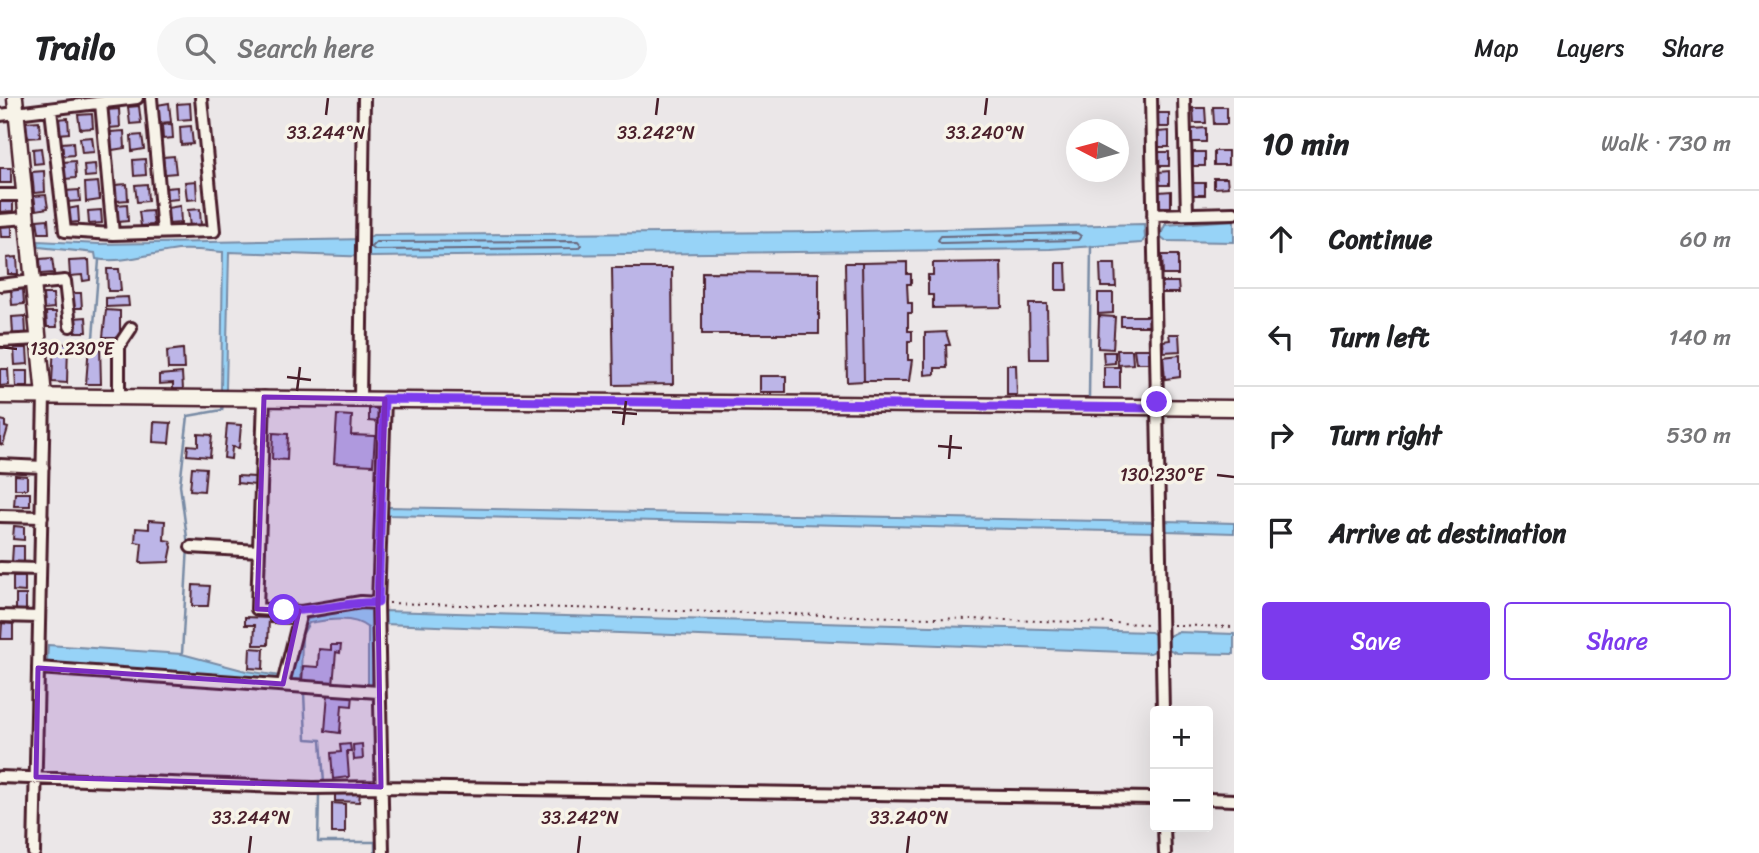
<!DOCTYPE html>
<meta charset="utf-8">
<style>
:root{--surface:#fff;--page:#f6f6f6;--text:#202124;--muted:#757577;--line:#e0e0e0;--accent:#7c3aed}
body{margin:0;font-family:Sriracha,sans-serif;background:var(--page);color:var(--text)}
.controls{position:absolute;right:21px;bottom:21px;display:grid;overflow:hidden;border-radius:7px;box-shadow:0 7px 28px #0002}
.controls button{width:63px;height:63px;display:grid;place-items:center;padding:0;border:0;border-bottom:2px solid var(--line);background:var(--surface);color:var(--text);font:35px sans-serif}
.compass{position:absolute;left:1066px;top:21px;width:63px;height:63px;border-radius:50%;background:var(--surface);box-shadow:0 7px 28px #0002;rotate:276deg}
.stop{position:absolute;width:21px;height:21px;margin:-16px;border:5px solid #7c3aed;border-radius:50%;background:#fff}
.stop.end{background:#7c3aed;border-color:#fff;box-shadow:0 2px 7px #0008}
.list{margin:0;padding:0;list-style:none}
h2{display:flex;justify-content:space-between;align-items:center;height:91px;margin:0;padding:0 28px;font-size:30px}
h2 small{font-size:23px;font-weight:400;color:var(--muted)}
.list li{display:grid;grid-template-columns:46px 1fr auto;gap:21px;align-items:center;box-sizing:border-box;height:98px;padding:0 28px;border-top:2px solid var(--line)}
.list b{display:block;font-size:26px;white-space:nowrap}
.list em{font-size:23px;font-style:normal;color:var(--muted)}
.actions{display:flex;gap:14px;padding:21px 28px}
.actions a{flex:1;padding:16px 0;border:2px solid var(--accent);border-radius:7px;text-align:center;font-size:24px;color:var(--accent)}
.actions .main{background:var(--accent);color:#fff}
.icon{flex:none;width:38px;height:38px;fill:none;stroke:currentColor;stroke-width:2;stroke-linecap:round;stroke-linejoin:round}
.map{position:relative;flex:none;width:1234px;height:755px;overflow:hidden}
header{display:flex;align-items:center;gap:42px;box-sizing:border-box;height:98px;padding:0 35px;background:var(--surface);border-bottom:2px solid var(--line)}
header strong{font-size:33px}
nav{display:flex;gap:38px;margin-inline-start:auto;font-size:24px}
.search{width:490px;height:63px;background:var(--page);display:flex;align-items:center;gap:18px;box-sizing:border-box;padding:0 24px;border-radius:38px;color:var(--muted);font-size:26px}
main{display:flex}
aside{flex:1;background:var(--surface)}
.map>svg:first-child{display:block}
.water{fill:#97d3f7;stroke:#788ba5;stroke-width:2}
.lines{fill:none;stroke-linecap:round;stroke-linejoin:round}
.shore{stroke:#69677d;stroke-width:2}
.stream{stroke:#788ba5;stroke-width:2.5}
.building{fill:#bcb5e7;stroke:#4a1f2b;stroke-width:2}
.minor-casing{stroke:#4a1f2b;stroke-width:16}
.tertiary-casing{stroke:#4a1f2b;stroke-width:19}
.path{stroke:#4a1f2b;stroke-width:2;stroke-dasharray:2 5;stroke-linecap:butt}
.minor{stroke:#f7f3e8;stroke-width:10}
.tertiary{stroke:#f7f3e8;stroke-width:14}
.route{stroke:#7c3aed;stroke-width:9}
.marked{fill:#7b2cbf;fill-opacity:0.2;stroke:#7b2cbf;stroke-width:5;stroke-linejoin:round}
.ticks{fill:none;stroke:#4a1f2b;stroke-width:2.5}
.ticks-label{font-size:18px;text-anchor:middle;fill:#4a1f2b;stroke:#f7f3e8;stroke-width:7;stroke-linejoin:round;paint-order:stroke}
</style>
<header>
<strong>Trailo</strong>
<div class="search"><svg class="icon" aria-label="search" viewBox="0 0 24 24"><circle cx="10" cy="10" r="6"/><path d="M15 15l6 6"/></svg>Search here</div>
<nav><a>Map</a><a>Layers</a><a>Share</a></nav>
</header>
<main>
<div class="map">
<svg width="1234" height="755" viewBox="0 0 1234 755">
<rect width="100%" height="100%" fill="#ebe7e8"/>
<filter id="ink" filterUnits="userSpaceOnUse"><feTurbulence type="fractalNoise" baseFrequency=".0143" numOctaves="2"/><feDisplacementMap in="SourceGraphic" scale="14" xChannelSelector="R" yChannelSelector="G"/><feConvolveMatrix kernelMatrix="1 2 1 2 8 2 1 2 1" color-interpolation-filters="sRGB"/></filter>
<g filter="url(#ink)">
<!-- water -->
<path class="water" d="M1234,122V144L1165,143L1160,139L1165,127Z
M1144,126L1145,140L1142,145L1050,151L372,159L229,154L226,292H221L223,154C209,153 193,151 178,152C152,155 121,166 96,161L95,155L39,149L38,143L100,146L367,141L373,137L819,134Z
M387,409L1155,424V434L387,417Z
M1166,423L1234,425V435L1166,433Z
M366,508L374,513L372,592H368V530C353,517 326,522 309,525L302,537L301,584L286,581C301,564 295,540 308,521Z
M384,513L1151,534L1156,537L1157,552L1150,555L384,526Z
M1177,534L1234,536V556L1177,555L1166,550L1167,539Z
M48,547L182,556L246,573L281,578L280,581L47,564Z"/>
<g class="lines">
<!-- shore -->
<path class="shore" d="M1077,135L1081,138L1078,142L941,145L938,142L941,138Z
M578,143L581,147L578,150L375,152L371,149L376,144Z"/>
<!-- stream -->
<path class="stream" d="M93,240L99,162
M1089,299L1091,148
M182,556L188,447L180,387L188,318L222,312L223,306
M304,594L306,641L321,642L324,685
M319,697L318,744H375V755"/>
</g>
<!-- building -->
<path class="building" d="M169,5L171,24L159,25L157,7Z
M190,5L191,21L178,22L177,6Z
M139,8L141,25L130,26L128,9Z
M1213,9H1227V26H1214Z
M1193,10H1205L1206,25H1194Z
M119,11L120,29L109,30L107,12Z
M1158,15H1169V29H1158Z
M92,16L93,30L80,31L78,17Z
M68,20L69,35L58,36L57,21Z
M39,23L40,39L28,40L26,24Z
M172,26L173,40L163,41L162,27Z
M191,28L193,46L181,47L180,29Z
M1206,30V44H1192V31Z
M124,33L125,50L112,52L110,34Z
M1169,33V49H1159L1158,34Z
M142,37L144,51L132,53L131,38Z
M92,39L94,54L82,55L80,40Z
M73,44L74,57L63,58L62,45Z
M41,50L43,65L34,66L33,51Z
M1214,53H1228V67H1214Z
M1159,54H1169V68H1159Z
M1193,54H1205V68H1193Z
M174,58L176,75L165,76L163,59Z
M145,61L146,77L134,78L133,62Z
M75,63L76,80L65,81L63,64Z
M95,66L96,78L85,79L84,67Z
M0,70H11V85H0Z
M44,73L45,94L34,95L32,74Z
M1169,73V87H1159V74Z
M1214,80H1227L1228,89L1214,90Z
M196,83L197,101L187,102L185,84Z
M98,84L100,102L86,104L85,85Z
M1192,85H1205V97H1193Z
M127,86L128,102L116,103L115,87Z
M147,86L148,103L137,104L135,87Z
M177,89L178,101L167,102L166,90Z
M79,92L80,103L66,104L65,93Z
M1171,93V109H1159V94Z
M46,97L48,110L36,112L34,98Z
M13,103V113L0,114V104Z
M127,106L128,123L118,124L117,107Z
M180,108L181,125L168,126L167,110Z
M78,109L79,124L68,125L67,111Z
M200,111L201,128L190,129L188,112Z
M101,112L102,125L89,126L88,113Z
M152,113L154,127L141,128L139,114Z
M48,121L49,135H39L37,122Z
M12,126V139H1L0,127Z
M1162,157H1178V177H1163Z
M17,159L18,176H8L7,160Z
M52,160L54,175L41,176L40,161Z
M89,162L90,182L83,183L82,177L70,178L69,163Z
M907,164V176H911V186H907L908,205H912V215H908V233H912V243H908V262H912L909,283H864L862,165Z
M1001,164L1002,209L933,210V197H928V177H933V165Z
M845,165H862L864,283L847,284Z
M1056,165H1066L1067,192H1056Z
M1100,166H1115L1116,189H1101Z
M612,170H672L673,286L614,287Z
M107,171H119L121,193H108Z
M702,174L819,175V236H702Z
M1161,184H1178L1179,195H1161Z
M23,191L24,206L12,207L11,192Z
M71,195H81L82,210H72Z
M1098,195H1113V215L1098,216Z
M43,196H53L54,210L44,211Z
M128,199L129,208L106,209V200Z
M1029,206H1047L1048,261H1030Z
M106,212L120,213V239H103Z
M46,214H56L57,229H47Z
M25,218L26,235L13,236L12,219Z
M1099,218L1115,219L1113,251L1098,250Z
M1121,218H1149V228H1121Z
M86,219L87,234H74V220Z
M946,234L950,247H946L947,270H935V276L925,277V235Z
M1169,236H1179L1180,253L1164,254L1163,243L1170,242Z
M54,245L68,246L67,285L52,284Z
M89,247H100L101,286H86Z
M14,250H27L28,266L15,267Z
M183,251L184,271H168L167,253Z
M1134,251H1149L1150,265H1136Z
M1117,252H1132L1133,266L1118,267Z
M1103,254H1115V265L1104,266Z
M1180,257V279L1165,281L1163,259Z
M1007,267H1016L1017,297H1007Z
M1104,269H1120V290H1104Z
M0,271H8L9,287L0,288Z
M15,273H28V288L16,289Z
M182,275L183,291H173V285L159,286V277Z
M760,278H786V294H760Z
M369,310L379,311L378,324L369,323Z
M337,317L352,318L351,337L375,338L373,367L334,365Z
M0,322L5,323V329L8,330L3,347L0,346Z
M154,324L171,325L169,345L153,344Z
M227,326L241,327L239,350L232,349L231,361L224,360Z
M273,335L288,336L287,362L272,361Z
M198,336L212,337L210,359L187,357L188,347L198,348Z
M192,369L206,370L204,393L190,392Z
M15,377L27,378V391H15Z
M237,378L255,379V387L237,385Z
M15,395H30V408H14Z
M149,422L165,423L164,442L170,443L172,449L169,464L140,465L142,445L135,444L136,430L149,431Z
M14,428L24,429V442L13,441Z
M13,448H24V464H12Z
M13,478H25V494L13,493Z
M193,487L210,488L208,508H192Z
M16,497H26V512H16Z
M245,519L269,520L268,547H254L255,527H245Z
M271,519H291V526L271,525Z
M2,525L13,526V541H1Z
M331,547H341L340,555L336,554L333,587L302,584L303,568L318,569L319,551L331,552Z
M250,550L264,551L263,571L249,570Z
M328,595L353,597L352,608L342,607L340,635L325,633Z
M350,646L351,653H347L349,679L333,681L331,655L341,654L340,647Z
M362,646L363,661L354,662L353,647Z
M335,694L360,695L359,704L335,703Z
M332,705L345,706V735H332Z"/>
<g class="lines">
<defs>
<path id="minor" d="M151,0L163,134
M1151,0L1163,613
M1184,0L1187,116
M101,5L113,136
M51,12L65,133L113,136L214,133L201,0
M0,17L137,0
M0,97H26
M1153,117L1234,115
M0,122L28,120
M34,186L65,183L70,228
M0,187L33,183
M0,243L39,241
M119,298V248L131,230
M264,299L257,511L301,514L361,504L378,505
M360,300L364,0
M0,367L43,369
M0,418L42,419
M191,449L259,453
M0,470L40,471
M0,518L39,519
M38,570L378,594
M283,586L301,514
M0,679L313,690L381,689L1155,700
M1208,701L1234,702
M1164,729L1165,755
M34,755L44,298
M383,755L378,505L385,301"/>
<path id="tertiary" d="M15,0L44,298
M0,298L1234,310"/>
</defs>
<!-- minor casing -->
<use href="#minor" class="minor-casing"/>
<!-- tertiary casing -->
<use href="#tertiary" class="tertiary-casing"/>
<!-- path -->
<path class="path" d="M389,505L1150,526
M1173,527L1234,529"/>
<!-- minor -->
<use href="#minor" class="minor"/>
<!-- tertiary -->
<use href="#tertiary" class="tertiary"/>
</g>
</g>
<g class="lines" filter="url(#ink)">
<!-- route -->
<path class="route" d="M284,512C316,515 346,503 378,505L384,301L1157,310V304"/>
</g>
<!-- marked area -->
<path class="marked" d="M264,299L385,301L378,505L381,689L36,679L38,570L283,586L299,513L257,511Z"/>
<!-- ticks -->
<path class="ticks" d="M326,17L328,0M656,17L658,0M985,17L987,0M0,249L17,251M287,279L311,282M297,293L300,269M612,314L637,316M623,327L626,303M938,348L962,350M949,361L951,337M1217,377L1234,379M249,755L251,738M578,755L580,738M907,755L909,738"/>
<g class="ticks-label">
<text x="326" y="41">33.244°N</text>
<text x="656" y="41">33.242°N</text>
<text x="985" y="41">33.240°N</text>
<text x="72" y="257">130.230°E</text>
<text x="1162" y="383">130.230°E</text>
<text x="251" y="726">33.244°N</text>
<text x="580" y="726">33.242°N</text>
<text x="909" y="726">33.240°N</text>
</g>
</svg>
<div class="controls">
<button>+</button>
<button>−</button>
</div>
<svg class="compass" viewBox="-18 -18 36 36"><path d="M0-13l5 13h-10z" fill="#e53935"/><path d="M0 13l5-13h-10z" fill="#757577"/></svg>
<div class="stop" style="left:284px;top:512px"></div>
<div class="stop end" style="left:1157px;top:304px"></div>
</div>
<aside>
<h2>10 min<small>Walk · 730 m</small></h2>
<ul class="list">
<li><svg class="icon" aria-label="ahead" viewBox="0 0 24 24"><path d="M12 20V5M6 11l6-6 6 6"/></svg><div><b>Continue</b></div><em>60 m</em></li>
<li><svg class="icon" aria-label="left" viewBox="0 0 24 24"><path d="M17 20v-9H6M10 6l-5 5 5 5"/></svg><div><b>Turn left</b></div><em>140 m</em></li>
<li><svg class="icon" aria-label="right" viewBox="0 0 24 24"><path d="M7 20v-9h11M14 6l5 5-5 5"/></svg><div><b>Turn right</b></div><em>530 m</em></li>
<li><svg class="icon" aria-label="arrive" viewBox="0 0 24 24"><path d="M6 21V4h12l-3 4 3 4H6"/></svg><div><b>Arrive at destination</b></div></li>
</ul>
<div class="actions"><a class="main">Save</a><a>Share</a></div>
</aside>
</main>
